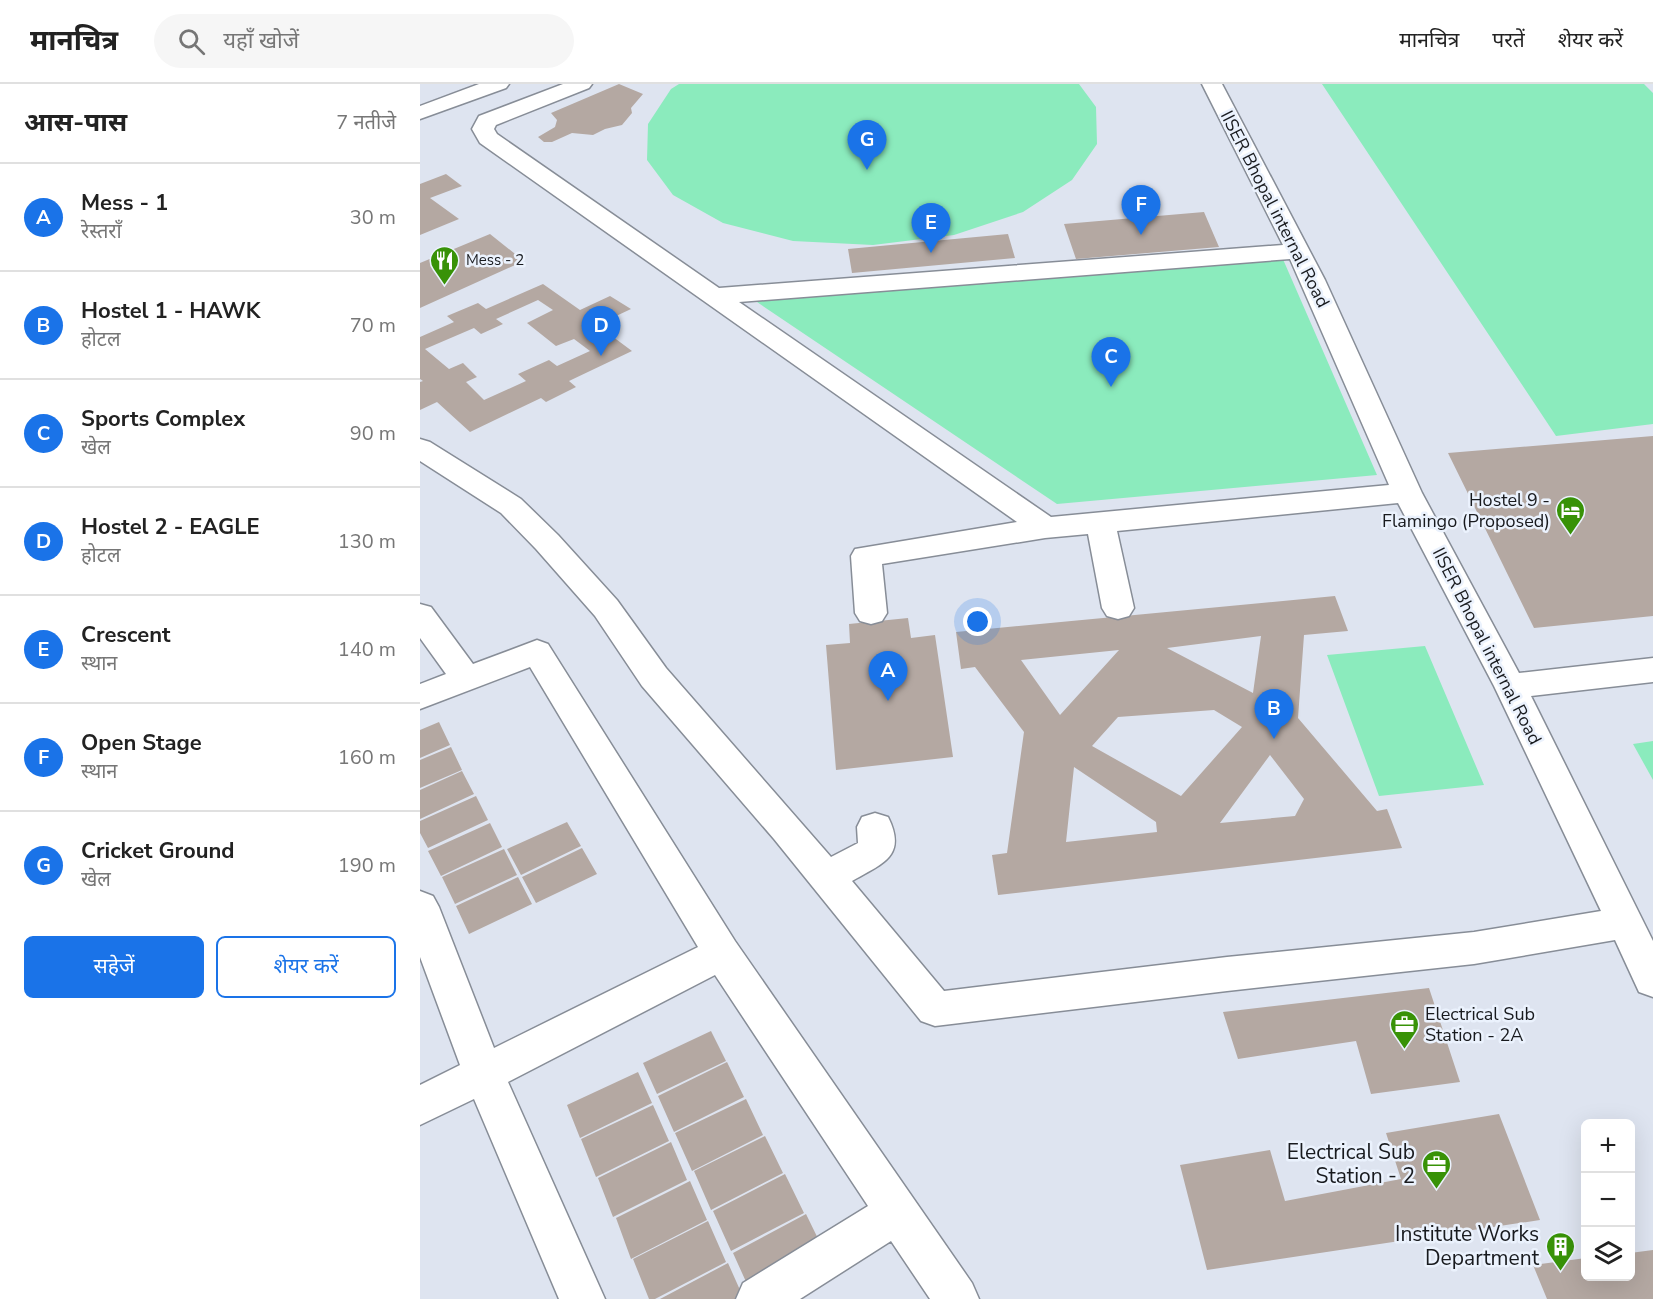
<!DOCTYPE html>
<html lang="hi">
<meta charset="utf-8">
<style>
:root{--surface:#fff;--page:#f6f6f6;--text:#222;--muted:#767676;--line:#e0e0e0;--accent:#1a73e8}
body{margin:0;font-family:"Nunito Sans","Noto Sans Devanagari",sans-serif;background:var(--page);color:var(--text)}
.controls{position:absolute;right:18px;bottom:18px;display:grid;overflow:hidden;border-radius:9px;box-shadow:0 6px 24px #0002}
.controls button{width:54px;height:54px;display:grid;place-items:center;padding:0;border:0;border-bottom:2px solid var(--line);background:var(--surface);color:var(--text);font:30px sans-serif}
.you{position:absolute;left:558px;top:538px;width:21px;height:21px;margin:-15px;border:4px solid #fff;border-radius:50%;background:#1a73e8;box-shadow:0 0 0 9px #1a73e833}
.badge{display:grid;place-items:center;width:39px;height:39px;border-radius:50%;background:var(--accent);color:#fff;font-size:20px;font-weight:700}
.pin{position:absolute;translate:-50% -50px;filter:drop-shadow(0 2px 3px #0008)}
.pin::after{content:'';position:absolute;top:32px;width:21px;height:18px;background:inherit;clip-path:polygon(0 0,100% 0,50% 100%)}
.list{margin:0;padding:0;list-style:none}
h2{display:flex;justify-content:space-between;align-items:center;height:78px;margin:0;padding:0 24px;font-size:26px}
h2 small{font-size:20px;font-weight:400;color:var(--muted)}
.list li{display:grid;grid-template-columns:39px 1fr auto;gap:18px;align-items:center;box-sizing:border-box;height:108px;padding:0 24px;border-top:2px solid var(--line)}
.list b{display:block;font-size:22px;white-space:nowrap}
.list p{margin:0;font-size:20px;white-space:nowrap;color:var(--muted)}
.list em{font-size:20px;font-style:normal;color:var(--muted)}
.actions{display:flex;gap:12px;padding:18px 24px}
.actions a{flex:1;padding:14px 0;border:2px solid var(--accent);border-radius:9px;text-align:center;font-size:21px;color:var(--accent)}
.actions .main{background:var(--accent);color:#fff}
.icon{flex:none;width:33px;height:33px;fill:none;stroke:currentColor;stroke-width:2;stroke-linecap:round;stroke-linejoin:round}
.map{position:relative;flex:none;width:1233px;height:1215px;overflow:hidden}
header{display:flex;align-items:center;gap:36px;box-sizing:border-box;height:84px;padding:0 30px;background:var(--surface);border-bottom:2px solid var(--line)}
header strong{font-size:28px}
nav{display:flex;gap:33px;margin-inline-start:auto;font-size:21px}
.search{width:420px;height:54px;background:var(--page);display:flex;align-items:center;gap:15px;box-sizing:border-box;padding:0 21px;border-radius:33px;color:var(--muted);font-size:22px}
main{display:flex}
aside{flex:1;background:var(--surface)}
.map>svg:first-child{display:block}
.green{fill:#8bebbd}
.building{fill:#b4a8a2;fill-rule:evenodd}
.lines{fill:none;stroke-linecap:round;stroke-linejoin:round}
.minor-casing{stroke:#878d97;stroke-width:3}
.minor{fill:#fff;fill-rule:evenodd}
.labels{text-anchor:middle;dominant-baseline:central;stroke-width:5;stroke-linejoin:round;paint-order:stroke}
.far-poi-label{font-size:15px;fill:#181a1e;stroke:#ebf2fd;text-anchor:start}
.street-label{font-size:18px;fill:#181a1e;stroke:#ebf2fd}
.poi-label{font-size:18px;fill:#181a1e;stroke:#ebf2fd;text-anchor:end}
.near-poi-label{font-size:21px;fill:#181a1e;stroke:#ebf2fd;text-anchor:end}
</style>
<header>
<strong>मानचित्र</strong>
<div class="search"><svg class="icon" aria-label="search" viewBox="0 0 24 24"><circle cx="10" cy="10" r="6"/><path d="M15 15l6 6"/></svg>यहाँ खोजें</div>
<nav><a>मानचित्र</a><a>परतें</a><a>शेयर करें</a></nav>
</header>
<main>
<aside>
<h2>आस-पास<small>7 नतीजे</small></h2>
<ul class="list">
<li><span class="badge">A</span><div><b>Mess - 1</b><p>रेस्तराँ</p></div><em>30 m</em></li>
<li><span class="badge">B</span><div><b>Hostel 1 - HAWK</b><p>होटल</p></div><em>70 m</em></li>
<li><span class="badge">C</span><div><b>Sports Complex</b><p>खेल</p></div><em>90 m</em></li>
<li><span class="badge">D</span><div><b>Hostel 2 - EAGLE</b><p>होटल</p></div><em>130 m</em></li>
<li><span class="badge">E</span><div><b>Crescent</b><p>स्थान</p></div><em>140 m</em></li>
<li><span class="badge">F</span><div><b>Open Stage</b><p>स्थान</p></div><em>160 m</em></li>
<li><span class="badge">G</span><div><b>Cricket Ground</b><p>खेल</p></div><em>190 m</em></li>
</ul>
<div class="actions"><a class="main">सहेजें</a><a>शेयर करें</a></div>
</aside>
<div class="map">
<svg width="1233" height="1215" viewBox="0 0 1233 1215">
<rect width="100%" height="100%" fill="#dee4f0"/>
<!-- green -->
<path class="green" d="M259,0H659L676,23L677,60L652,96L603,128L534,151L453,161L373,157L303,139L253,111L227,76L228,40L251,5Z
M902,0H1224L1233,9V340L1136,352Z
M862,173L957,391L637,420L334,216Z
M1005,562L1064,701L959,712L907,571Z
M1233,657V696L1213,660Z"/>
<!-- building -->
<path class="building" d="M199,0L223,10L211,24L212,29L202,41L185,45L173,51L152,49L132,58H124L118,53L135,43L137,36L131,29Z
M26,90L42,102L10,114L39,135L0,151V100Z
M784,128L799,163L656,175L644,140Z
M70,150L104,177L0,224V179Z
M588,150L595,174L432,189L428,165Z
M123,200L160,226L190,212L211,225L177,241L212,267L149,297L156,303L126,318L121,314L50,348L17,318L0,326V298L3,297L0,295V253L34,238L27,232L58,219L66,225ZM118,216L133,226L107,239L136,262L154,255L170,267L137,282L129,276L98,290L106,297L64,316L46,298L57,293L43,279L29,285L5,265L54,244L61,250L83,240L76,235Z
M1233,352V532L1114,544L1028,369Z
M915,512L928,547L884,551L878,634L957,727L967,725L982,764L578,811L572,771L587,769L604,648L555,583L541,585L536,548ZM841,552L833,609L747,564ZM699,566L640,631L601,576ZM794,626L822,643L761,712L672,662L698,633ZM850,671L884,715L875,732L800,739ZM654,683L736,738L737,748L646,758Z
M488,534L491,554L515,551L533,673L416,686L406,561L430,559L429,540Z
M19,638L30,661L0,674V646Z
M31,663L42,686L0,704V676Z
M42,687L54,710L0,735V706Z
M56,712L68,736L8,764L0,749V737Z
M147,738L161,762L101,791L87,765Z
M70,739L82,763L21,792L8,767Z
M162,764L177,790L116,819L102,793Z
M84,765L97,791L35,820L22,793Z
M98,793L112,820L49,850L36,822Z
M1009,904L1040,998L951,1010L936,957L818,975L803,928Z
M291,947L306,977L237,1010L223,979Z
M307,978L324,1013L254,1048L238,1012Z
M218,988L232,1019L160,1054L147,1021Z
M326,1015L343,1051L272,1087L255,1049Z
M233,1021L249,1057L176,1093L161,1055Z
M1079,1030L1120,1136L787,1186L760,1081L850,1066L865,1117L981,1095L966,1049Z
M345,1052L363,1089L291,1126L274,1087Z
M251,1058L267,1096L193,1133L178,1094Z
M365,1090L384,1129L311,1167L293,1127Z
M270,1097L287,1136L211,1175L196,1134Z
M386,1130L406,1171L332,1211L313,1169Z
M288,1137L306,1178L235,1215H229L213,1175Z
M1233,1166V1215H1127L1113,1181L1166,1174V1192H1210V1169Z
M308,1179L324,1215H240Z"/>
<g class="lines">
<defs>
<path id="minor" d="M59,0H89L86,4L0,35V22Z
M143,0H172L169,4L76,41L74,45L77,50L299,204L863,161L782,0H802L905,196L1002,409L1099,589L1233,574V598L1111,612L1233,857V913L1219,908L1195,856L1054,880L807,907L515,942L501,937L354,755L222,602L175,532L116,465L81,429L0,377V355L10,358L101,415L138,451L197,516L246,584L411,773L438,759L437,743L442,733L455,729L468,733C488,773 461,780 432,797L524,907L807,873L1054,848L1181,827L1074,602L978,419L697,447L714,524L709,532L698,535L687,532L682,524L668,450L625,454L462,480L467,529L462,537L451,540L440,537L435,529L431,472L435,465L597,438L60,59L52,45L59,32ZM870,175L969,401L631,433L319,218Z
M0,520L11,523L53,580L117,556L128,560L315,857L552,1199L559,1215H510L471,1157L380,1215H316L323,1199L448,1122L295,891L88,998L185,1215H139L54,1015L0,1041V1001L40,981L0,873V807L13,812L19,823L74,964L278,863L110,583L0,625V600L26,590L0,554Z"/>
</defs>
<!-- minor casing -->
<use href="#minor" class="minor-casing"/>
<!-- minor -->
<use href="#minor" class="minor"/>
</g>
<!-- icons -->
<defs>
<symbol id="restaurant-pin" viewBox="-11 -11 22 30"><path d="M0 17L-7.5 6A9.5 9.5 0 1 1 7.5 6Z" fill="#389207" stroke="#ebf2fd"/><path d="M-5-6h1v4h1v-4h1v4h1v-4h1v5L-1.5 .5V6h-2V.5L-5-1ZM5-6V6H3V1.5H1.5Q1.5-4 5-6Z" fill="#fff"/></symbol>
<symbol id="hotel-pin" viewBox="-11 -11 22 30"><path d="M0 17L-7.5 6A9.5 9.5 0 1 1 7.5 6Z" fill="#389207" stroke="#ebf2fd"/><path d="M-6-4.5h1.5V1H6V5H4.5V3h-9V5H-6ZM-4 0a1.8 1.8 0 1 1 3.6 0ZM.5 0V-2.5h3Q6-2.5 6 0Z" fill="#fff"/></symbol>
<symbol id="office-pin" viewBox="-11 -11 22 30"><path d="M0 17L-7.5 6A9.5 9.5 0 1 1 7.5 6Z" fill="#389207" stroke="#ebf2fd"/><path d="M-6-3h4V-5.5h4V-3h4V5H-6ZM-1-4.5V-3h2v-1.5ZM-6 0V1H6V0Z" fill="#fff"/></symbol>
<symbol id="building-pin" viewBox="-11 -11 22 30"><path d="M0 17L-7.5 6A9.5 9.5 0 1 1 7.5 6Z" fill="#389207" stroke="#ebf2fd"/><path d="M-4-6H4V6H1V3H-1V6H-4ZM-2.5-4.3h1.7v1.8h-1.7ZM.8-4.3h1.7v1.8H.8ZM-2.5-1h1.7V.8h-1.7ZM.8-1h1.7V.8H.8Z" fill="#fff"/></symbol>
</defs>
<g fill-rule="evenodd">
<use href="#restaurant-pin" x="8" y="160" width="33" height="45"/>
<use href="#hotel-pin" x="1134" y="410" width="33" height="45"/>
<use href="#office-pin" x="968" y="924" width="33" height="45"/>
<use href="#office-pin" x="1000" y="1064" width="33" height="45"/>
<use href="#building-pin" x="1124" y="1146" width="33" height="45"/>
</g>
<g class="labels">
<!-- far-poi labels -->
<g class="far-poi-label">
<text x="46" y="176">Mess - 2</text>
</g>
<!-- street labels -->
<g class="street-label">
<text transform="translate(855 125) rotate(63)">IISER Bhopal internal Road</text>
<text transform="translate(1067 562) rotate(63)">IISER Bhopal internal Road</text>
</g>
<!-- poi labels -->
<g class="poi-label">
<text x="1130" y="416">Hostel 9 -<tspan x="1130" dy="21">Flamingo (Proposed)</tspan></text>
<text x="1005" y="930" text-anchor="start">Electrical Sub<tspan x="1005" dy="21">Station - 2A</tspan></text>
</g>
<!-- near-poi labels -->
<g class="near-poi-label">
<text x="995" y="1068">Electrical Sub<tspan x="995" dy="24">Station - 2</tspan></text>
<text x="1119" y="1150">Institute Works<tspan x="1119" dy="24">Department</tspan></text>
</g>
</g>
</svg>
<div class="controls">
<button>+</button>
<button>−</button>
<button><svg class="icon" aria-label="layers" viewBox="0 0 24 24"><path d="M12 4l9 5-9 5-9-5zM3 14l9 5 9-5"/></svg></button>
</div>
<div class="you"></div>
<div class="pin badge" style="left:468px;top:617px">A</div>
<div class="pin badge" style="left:854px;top:655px">B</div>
<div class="pin badge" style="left:691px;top:303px">C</div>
<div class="pin badge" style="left:181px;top:272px">D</div>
<div class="pin badge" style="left:511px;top:169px">E</div>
<div class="pin badge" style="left:721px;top:151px">F</div>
<div class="pin badge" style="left:447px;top:86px">G</div>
</div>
</main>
